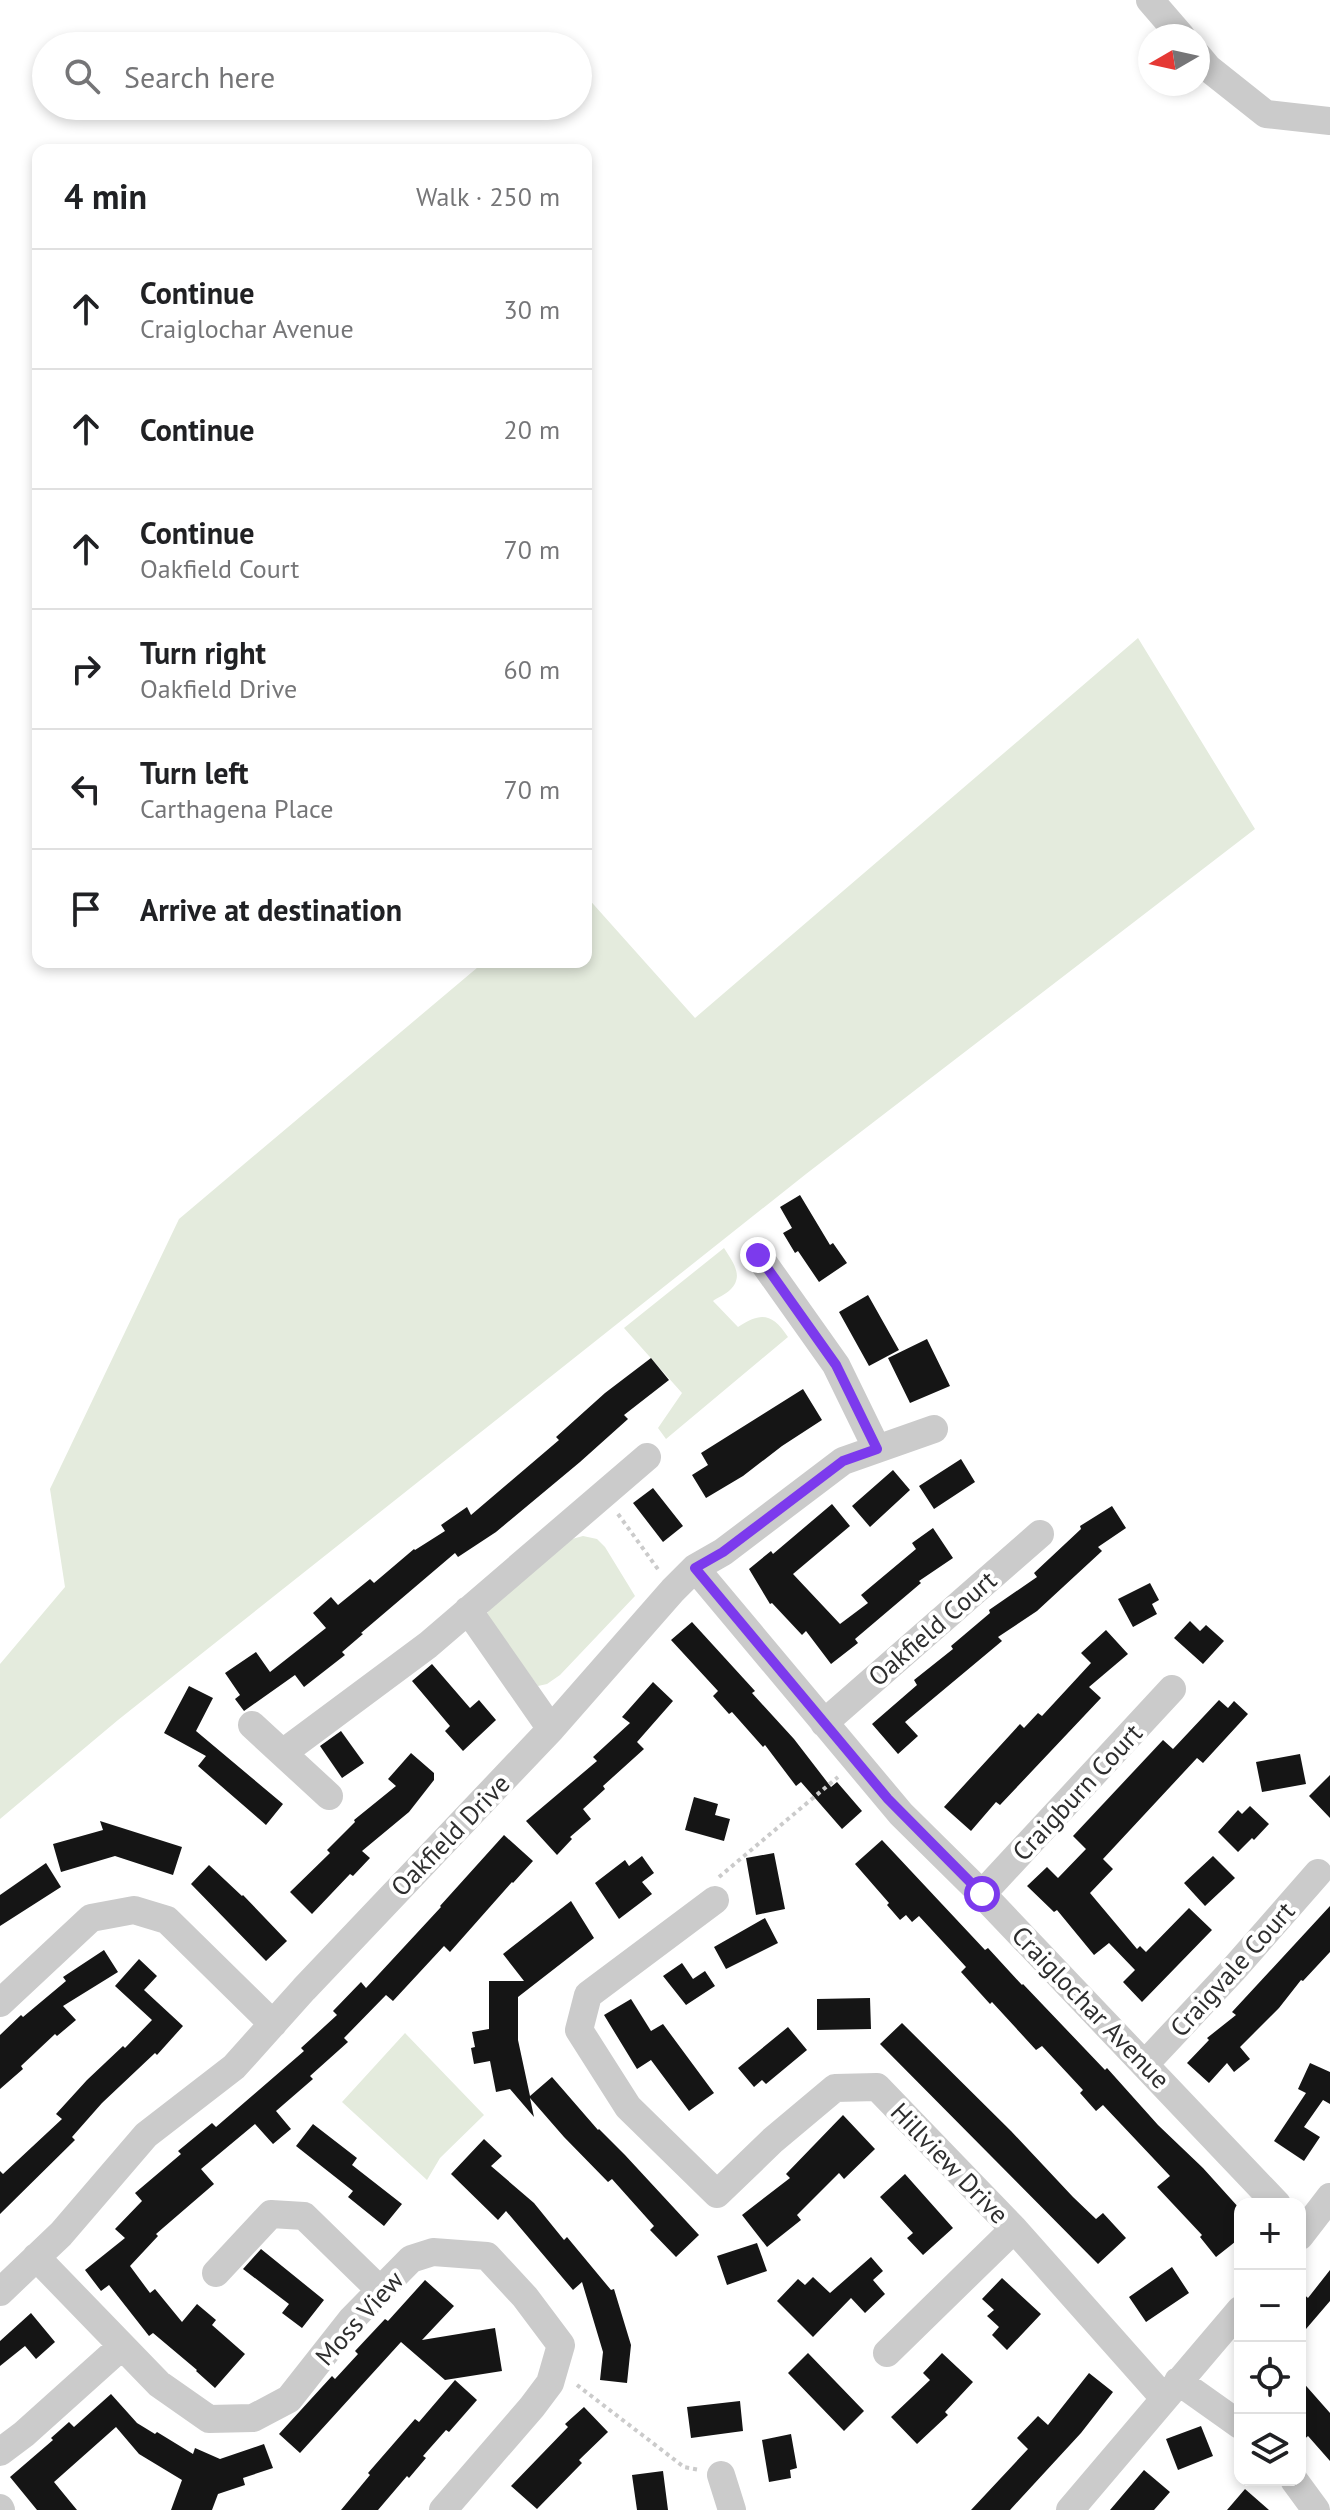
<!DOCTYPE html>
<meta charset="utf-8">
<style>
:root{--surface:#fff;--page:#f2f2f2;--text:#202124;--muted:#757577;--line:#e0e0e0}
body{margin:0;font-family:"PT Sans",sans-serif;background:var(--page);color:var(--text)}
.controls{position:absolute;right:24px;bottom:24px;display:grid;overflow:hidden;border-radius:16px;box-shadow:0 4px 12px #0003}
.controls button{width:72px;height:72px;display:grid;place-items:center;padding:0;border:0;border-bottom:2px solid var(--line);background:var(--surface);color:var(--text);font:40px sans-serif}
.compass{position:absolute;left:1138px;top:24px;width:72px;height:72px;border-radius:50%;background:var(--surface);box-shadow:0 4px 12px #0003;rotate:261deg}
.stop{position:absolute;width:24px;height:24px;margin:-18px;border:6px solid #7c3aed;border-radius:50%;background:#fff}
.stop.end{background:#7c3aed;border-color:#fff;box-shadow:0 2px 8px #0008}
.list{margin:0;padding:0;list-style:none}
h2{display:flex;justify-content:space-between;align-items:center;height:104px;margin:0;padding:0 32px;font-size:34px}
h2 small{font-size:26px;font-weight:400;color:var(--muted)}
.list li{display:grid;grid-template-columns:52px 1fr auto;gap:24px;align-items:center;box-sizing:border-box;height:120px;padding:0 32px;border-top:2px solid var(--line)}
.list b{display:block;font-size:30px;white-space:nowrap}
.list p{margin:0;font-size:26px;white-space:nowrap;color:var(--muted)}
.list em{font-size:26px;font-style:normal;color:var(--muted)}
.icon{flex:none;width:44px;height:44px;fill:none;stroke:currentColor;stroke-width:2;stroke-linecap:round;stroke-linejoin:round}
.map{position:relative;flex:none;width:1330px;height:2510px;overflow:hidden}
.search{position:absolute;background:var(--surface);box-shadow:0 4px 12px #0003;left:32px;top:32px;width:560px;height:88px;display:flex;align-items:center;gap:20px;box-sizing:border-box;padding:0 28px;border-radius:44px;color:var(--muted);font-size:30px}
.panel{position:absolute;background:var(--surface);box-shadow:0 4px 12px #0003;left:32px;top:144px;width:560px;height:824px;border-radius:16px}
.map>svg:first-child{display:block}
.green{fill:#e4ebdd}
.building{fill:#151515}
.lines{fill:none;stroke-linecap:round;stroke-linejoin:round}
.path{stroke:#cbcbcb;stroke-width:4;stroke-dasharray:4 4;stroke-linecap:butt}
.minor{stroke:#cbcbcb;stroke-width:28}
.route{stroke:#7c3aed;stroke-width:10}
.labels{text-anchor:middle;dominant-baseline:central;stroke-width:8;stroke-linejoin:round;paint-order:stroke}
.street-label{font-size:26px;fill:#2e2e2e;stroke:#fff}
</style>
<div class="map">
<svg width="1330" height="2510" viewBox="0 0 1330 2510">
<rect width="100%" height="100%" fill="#fff"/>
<!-- green -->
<path class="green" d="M1138,638L1255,829L806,1174L118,1720L0,1819V1664L65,1587L50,1489L179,1219L484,962H586V896L695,1018Z
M724,1248C732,1261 745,1276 730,1290C726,1294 717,1298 713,1301L738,1327C761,1312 772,1313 788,1337L666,1439L658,1428L682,1393L624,1328Z
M583,1536L597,1539L605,1547L635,1596L560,1675L547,1684L538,1686L486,1615L493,1604L572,1539Z
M405,2033L484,2115L440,2158L427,2180L342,2102Z"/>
<!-- building -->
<path class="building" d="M800,1195L830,1245L833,1243L847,1263L819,1282L798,1251L795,1253L783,1233L792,1228L780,1207Z
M868,1295L899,1350L869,1366L839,1312Z
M927,1339L950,1386L910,1403L888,1358Z
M651,1358L669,1380L624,1415L628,1419L580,1462L496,1532L458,1557L455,1553L361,1633L363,1634L342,1652L345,1655L304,1687L295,1675L244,1711L235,1699L240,1695L225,1673L256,1652L270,1672L326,1628L313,1613L331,1597L338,1605L370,1579L374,1583L414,1549L415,1550L445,1531L441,1525L467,1507L471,1515L559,1440L556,1437L605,1393Z
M803,1389L822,1420L782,1446L743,1476L706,1498L692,1475L708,1465L701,1453Z
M961,1459L975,1482L934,1509L919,1486Z
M893,1470L910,1490L870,1527L852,1506Z
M653,1488L683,1526L663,1542L633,1503Z
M832,1504L850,1526L793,1574L840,1624L868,1603L861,1595L916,1549L912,1543L933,1528L953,1558L919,1581L921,1583L855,1639L858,1643L831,1664L806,1631L802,1635L772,1603L770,1604L749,1569L771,1551L773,1554Z
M1112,1506L1126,1528L1098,1547L1102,1551L1037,1611L998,1637L1002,1641L905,1722L918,1736L898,1754L872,1724L917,1685L914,1680L953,1649L951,1646L990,1613L989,1610L1037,1577L1034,1573L1081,1529L1080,1526Z
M1150,1583L1159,1600L1152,1604L1157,1614L1133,1627L1118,1599Z
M1190,1621L1200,1631L1206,1625L1224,1641L1203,1664L1174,1638Z
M692,1622L755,1691L752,1693L794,1739L831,1787L837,1782L862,1811L842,1829L801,1782L796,1786L765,1745L763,1747L732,1712L729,1714L713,1696L718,1691L671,1640Z
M1106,1630L1128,1654L1089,1687L1101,1698L1000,1805L996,1802L971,1831L944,1807L1020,1724L1024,1728L1038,1713L1042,1716L1091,1663L1081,1653Z
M432,1664L470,1708L479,1700L496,1720L463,1751L445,1731L450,1726L412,1681Z
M653,1682L673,1701L637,1742L644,1749L603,1786L605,1789L583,1809L591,1819L570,1837L572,1839L557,1855L526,1821L597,1761L593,1757L630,1723L622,1717Z
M189,1686L213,1698L196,1731L283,1804L266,1825L198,1766L206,1756L164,1733Z
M1219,1700L1228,1708L1234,1701L1248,1714L1203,1763L1197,1758L1103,1859L1113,1869L1090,1893L1137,1949L1140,1946L1146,1952L1189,1908L1212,1930L1142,2002L1123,1982L1135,1970L1109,1943L1094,1955L1057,1910L1054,1912L1027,1886L1047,1867L1058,1878L1086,1849L1073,1836L1163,1740L1173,1749Z
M341,1731L364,1763L342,1778L320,1746Z
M411,1753L434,1773V1780L409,1812L362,1851L370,1858L353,1876L350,1874L312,1914L290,1892L330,1853L327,1850L355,1822L354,1820L396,1786L388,1779Z
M1300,1754L1306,1784L1262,1792L1256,1762Z
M1330,1775V1818L1309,1796Z
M694,1797L718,1804L715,1815L730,1819L724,1841L685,1830Z
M1250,1806L1269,1824L1254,1840L1252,1838L1238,1852L1218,1832L1238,1810L1242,1814Z
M100,1821L182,1847L173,1875L115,1856L61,1872L53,1844L103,1830Z
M504,1835L533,1861L513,1883L512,1882L450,1952L444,1946L393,2001L386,1995L344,2038L348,2042L310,2076L313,2079L276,2111L291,2129L273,2144L255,2124L201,2169L214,2184L156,2234L158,2236L130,2266L150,2293L155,2289L182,2322L197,2304L216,2320L212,2325L245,2354L215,2388L196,2371L197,2370L153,2333L149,2336L109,2285L101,2291L85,2270L125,2238L115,2229L142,2201L135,2193L181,2154L178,2151L212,2123L216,2127L304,2051L301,2048L337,2015L333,2011L361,1982L366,1988L441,1907L440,1906Z
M882,1840L985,1950L988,1948L1022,1985L1023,1984L1105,2070L1107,2068L1158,2125L1203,2168L1240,2209V2238L1216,2257L1200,2237L1202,2235L1157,2187L1170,2176L1103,2105L1096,2111L1080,2093L1083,2090L1042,2046L1036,2050L992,2002L990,2004L961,1972L966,1967L919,1916L912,1922L906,1915L900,1920L887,1905L889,1903L855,1864Z
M774,1853L785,1909L756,1915L746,1858Z
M642,1856L654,1873L642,1882L652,1894L619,1919L595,1883L625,1860L629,1866Z
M1213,1856L1235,1878L1205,1906L1184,1883Z
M46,1863L61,1887L0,1926V1895Z
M209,1865L242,1896L243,1895L287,1941L266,1961L191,1884Z
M571,1901L594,1938L518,1997V2040L530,2096L552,2077L598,2130L599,2129L625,2155L699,2235L676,2257L650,2230L654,2226L612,2179L608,2182L564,2137L530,2098L534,2117L510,2089L496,2092L490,2061L474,2064L471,2048L475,2047L472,2032L489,2029V1981H524L503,1954Z
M1330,1906V1952L1303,1981L1301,1980L1279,2008L1240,2047L1250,2059L1234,2072L1227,2063L1209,2083L1187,2063L1209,2040L1207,2038L1236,2015L1232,2012Z
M765,1918L778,1943L726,1969L714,1947Z
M104,1950L118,1972L63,2006L76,2020L57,2036L55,2034L21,2066L23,2069L0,2089V2035L21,2015L23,2017L66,1981L63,1977Z
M139,1959L157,1976L144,1990L183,2026L157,2055L155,2053L102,2103L72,2137L75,2140L0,2214V2171L3,2174L62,2119L56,2114L87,2080L123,2046L125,2048L152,2020L115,1986Z
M682,1963L693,1979L705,1971L715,1986L686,2005L663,1976Z
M870,1998L871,2029L817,2030V1999Z
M631,1999L651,2031L663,2024L714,2093L689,2111L651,2060L637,2069L604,2015Z
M902,2023L1011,2131L1073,2197L1096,2219L1103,2213L1126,2238L1098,2264L880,2044Z
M788,2027L807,2050L766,2084L762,2080L754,2087L738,2068Z
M1310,2063L1330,2072V2104L1323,2100L1304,2127L1320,2137L1304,2161L1274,2141L1306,2093L1298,2089Z
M843,2115L875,2149L844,2179L839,2173L797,2215L801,2220L767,2247L742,2215L790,2178L786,2174Z
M313,2124L357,2158L352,2165L402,2204L384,2226L348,2197L353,2191L296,2146Z
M484,2139L502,2156L491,2166L534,2203L564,2240L567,2237L611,2290L614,2289L631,2345L627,2383L600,2380L603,2352L582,2282L573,2290L506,2211L498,2220L451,2174Z
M905,2174L953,2228L923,2255L907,2238L913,2233L880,2197Z
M757,2243L767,2271L727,2285L717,2256Z
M261,2249L324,2300L302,2328L282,2313L289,2304L243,2269Z
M871,2257L883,2271L873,2280L885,2294L865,2313L851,2298L813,2337L777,2301L798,2279L805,2285L813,2277L830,2293Z
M1172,2267L1189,2293L1146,2322L1129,2297Z
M1330,2270V2301L1300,2336V2291L1308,2298Z
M1002,2278L1041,2314L1007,2350L992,2335L999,2327L987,2316L994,2310L982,2299Z
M425,2280L454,2306L422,2340L495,2328L502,2371L445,2380L401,2342L300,2453L279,2434L332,2376L335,2379L358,2354L355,2351L385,2319L388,2321Z
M31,2313L55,2342L36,2359L25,2346L0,2366V2341Z
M808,2353L864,2411L844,2431L788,2373Z
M942,2353L973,2382L945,2412L948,2415L917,2444L891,2417L930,2380L923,2373Z
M1089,2373L1113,2392L1081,2433L1010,2510H971L1028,2449L1017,2438L1038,2416L1048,2425Z
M1300,2379L1330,2413V2461L1308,2436L1300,2443Z
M455,2380L477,2400L449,2432L446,2430L423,2456L426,2458L409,2478L407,2476L378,2510H341L370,2475L368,2473L415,2419L419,2422Z
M111,2394L137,2423L155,2434L157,2432L193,2454L195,2448L220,2459L264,2444L273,2468L243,2478L245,2485L218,2494L212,2510H171L182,2480L139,2454L116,2427L54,2482L77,2510H37L10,2477L53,2440L51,2438L69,2422L74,2427Z
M740,2401L743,2431L691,2438L687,2407Z
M584,2407L608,2432L579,2460L582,2463L537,2509L511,2486L568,2427L565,2424Z
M1201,2426L1213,2456L1178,2470L1166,2439Z
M791,2434L797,2468L790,2470L791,2478L769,2482L762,2440Z
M1144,2470L1170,2492L1154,2510H1110Z
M663,2471L668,2510H637L632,2475Z
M1245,2489L1269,2510H1227Z"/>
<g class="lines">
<!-- path -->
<path class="path" d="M618,1514L660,1572
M719,1877L838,1777
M577,2385L684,2467L700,2470"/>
<!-- minor -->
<path class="minor" d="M1150,0L1181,36
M1198,56L1208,68L1266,114L1330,121
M758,1255L836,1365L877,1449
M695,1568L901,1814L982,1894L1277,2204
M468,1610L551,1729
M824,1723L1040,1534
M252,1725L329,1796
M284,1752L428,1645L647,1457
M982,1894L1172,1689
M715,1900L588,1995L579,2030L628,2107L717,2194L773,2140L835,2088L877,2087L1014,2229L1164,2398
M0,2003L91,1918L134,1910L167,1920L273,2024
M1145,2064L1233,1970L1318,1873
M1300,2236L1330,2197
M36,2257L159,2384L209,2419L253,2418L289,2399L352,2319L411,2259L433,2252L487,2256L525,2297L561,2345L550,2383L532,2407L443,2510
M216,2273L271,2214L304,2216L381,2291
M0,2292L61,2234L146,2135L234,2067L304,1989L551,1729L673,1590L695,1568L723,1552L843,1461L934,1429
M887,2353L1014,2229
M1178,2381L1240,2425
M0,2452L24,2434L122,2346
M721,2475L732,2510
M1294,2480L1316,2510
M0,2508L1,2510
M1070,2510L1240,2310"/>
</g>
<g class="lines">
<!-- route -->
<path class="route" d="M758,1255L836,1365L877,1449L843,1461L723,1552L695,1568L888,1799L982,1894"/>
</g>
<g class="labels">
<!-- street labels -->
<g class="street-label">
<text transform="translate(932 1628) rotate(-41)">Oakfield Court</text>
<text transform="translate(1077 1792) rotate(-47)">Craigburn Court</text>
<text transform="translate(450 1835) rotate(-46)">Oakfield Drive</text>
<text transform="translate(1232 1969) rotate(-48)">Craigvale Court</text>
<text transform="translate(1091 2007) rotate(46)">Craiglochar Avenue</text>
<text transform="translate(950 2163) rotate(46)">Hillview Drive</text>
<text transform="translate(359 2318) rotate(-48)">Moss View</text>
</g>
</g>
</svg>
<div class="controls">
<button>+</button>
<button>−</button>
<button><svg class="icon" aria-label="locate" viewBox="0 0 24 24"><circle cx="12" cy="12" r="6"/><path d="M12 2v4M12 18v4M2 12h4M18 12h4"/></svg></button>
<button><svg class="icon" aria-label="layers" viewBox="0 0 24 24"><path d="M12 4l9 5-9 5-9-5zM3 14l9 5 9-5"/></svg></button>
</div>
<svg class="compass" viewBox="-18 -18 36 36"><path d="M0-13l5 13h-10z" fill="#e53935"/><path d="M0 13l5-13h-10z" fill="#757577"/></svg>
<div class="stop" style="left:982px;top:1894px"></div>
<div class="stop end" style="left:758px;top:1255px"></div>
<div class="search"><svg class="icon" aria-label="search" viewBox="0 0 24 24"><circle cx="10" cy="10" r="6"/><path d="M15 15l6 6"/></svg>Search here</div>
<section class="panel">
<h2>4 min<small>Walk · 250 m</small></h2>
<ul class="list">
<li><svg class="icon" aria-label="ahead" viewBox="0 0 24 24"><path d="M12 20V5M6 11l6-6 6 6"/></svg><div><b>Continue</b><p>Craiglochar Avenue</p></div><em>30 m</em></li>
<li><svg class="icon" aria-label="ahead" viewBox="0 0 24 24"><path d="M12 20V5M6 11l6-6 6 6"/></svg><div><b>Continue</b></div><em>20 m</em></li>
<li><svg class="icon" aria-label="ahead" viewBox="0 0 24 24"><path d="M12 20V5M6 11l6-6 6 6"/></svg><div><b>Continue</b><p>Oakfield Court</p></div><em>70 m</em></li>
<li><svg class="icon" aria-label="right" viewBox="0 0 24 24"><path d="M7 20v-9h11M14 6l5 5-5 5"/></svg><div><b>Turn right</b><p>Oakfield Drive</p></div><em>60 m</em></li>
<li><svg class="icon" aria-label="left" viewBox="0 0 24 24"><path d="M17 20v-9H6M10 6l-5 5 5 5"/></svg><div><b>Turn left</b><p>Carthagena Place</p></div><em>70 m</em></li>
<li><svg class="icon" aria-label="arrive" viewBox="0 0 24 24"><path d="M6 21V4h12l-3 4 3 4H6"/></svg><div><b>Arrive at destination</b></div></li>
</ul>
</section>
</div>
